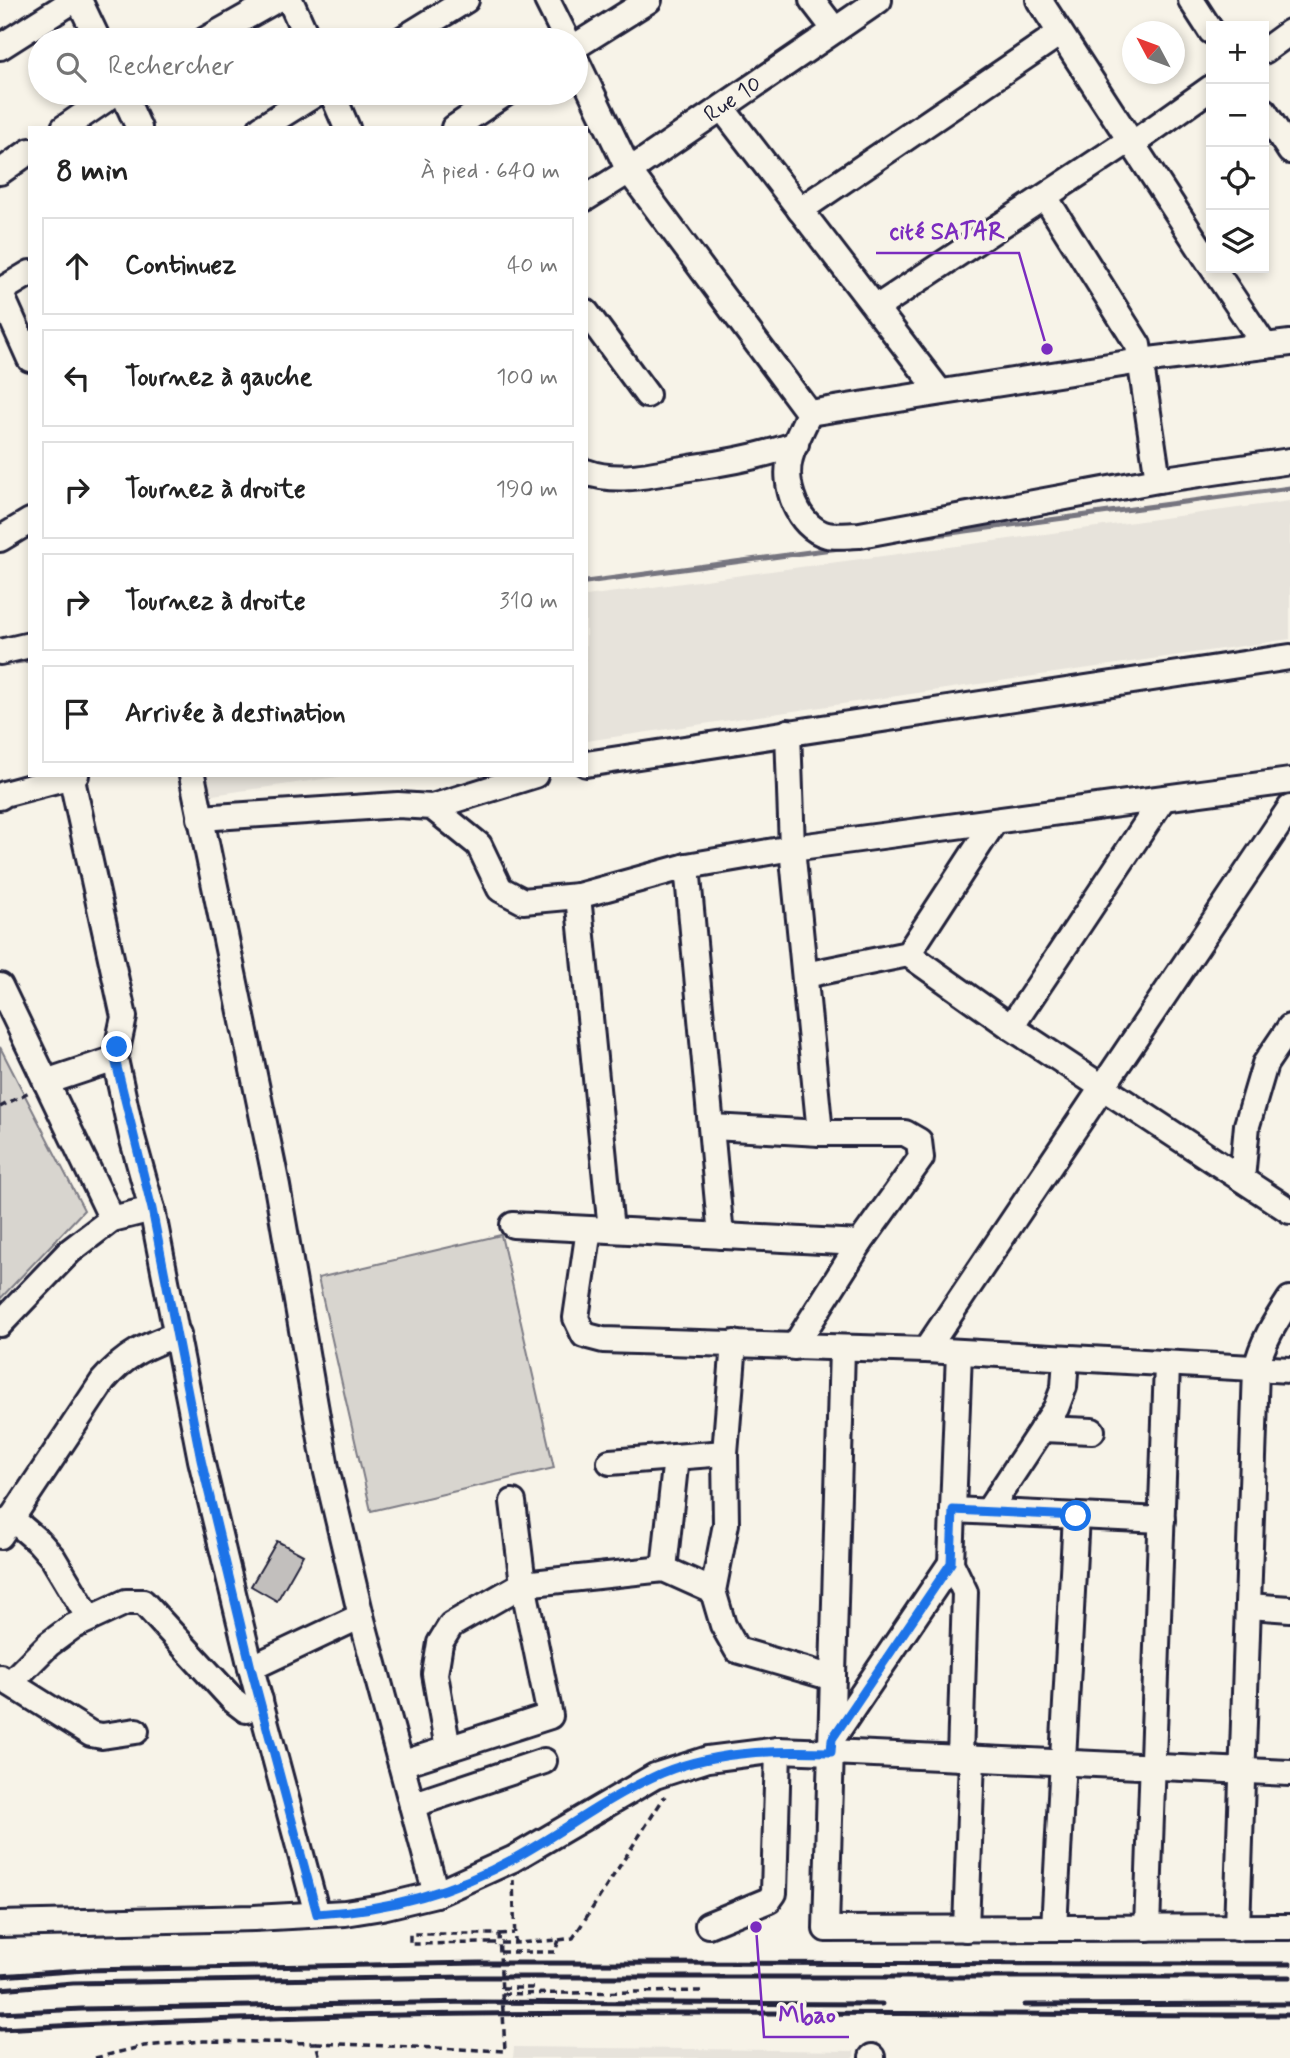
<!DOCTYPE html>
<html lang="fr">
<meta charset="utf-8">
<style>
:root{--surface:#fff;--page:#f2f2f2;--text:#222;--muted:#767676;--line:#e0e0e0}
body{margin:0;font-family:Mynerve,sans-serif;background:var(--page);color:var(--text)}
.controls{position:absolute;right:21px;top:21px;display:grid;overflow:hidden;border-radius:0px;box-shadow:0 4px 10px #0003}
.controls button{width:63px;height:63px;display:grid;place-items:center;padding:0;border:0;border-bottom:2px solid var(--line);background:var(--surface);color:var(--text);font:35px sans-serif}
.compass{position:absolute;left:1122px;top:21px;width:63px;height:63px;border-radius:50%;background:var(--surface);box-shadow:0 4px 10px #0003;rotate:311deg}
.stop{position:absolute;width:21px;height:21px;margin:-16px;border:5px solid #1a73e8;border-radius:50%;background:#fff}
.stop.end{background:#1a73e8;border-color:#fff;box-shadow:0 2px 7px #0008}
.list{margin:0;padding:0;list-style:none}
h2{display:flex;justify-content:space-between;align-items:center;height:91px;margin:0;padding:0 28px;font-size:30px}
h2 small{font-size:23px;font-weight:400;color:var(--muted)}
.list li{display:grid;grid-template-columns:46px 1fr auto;gap:21px;align-items:center;box-sizing:border-box;height:98px;margin:0 14px 14px;padding:0 14px;border:2px solid var(--line);border-radius:0px}
.list b{display:block;font-size:26px;white-space:nowrap}
.list em{font-size:23px;font-style:normal;color:var(--muted)}
.icon{flex:none;width:38px;height:38px;fill:none;stroke:currentColor;stroke-width:2;stroke-linecap:round;stroke-linejoin:round}
.map{position:relative;flex:none;width:1290px;height:2058px;overflow:hidden}
.search{position:absolute;background:var(--surface);box-shadow:0 4px 10px #0003;left:28px;top:28px;width:560px;height:77px;display:flex;align-items:center;gap:18px;box-sizing:border-box;padding:0 24px;border-radius:38px;color:var(--muted);font-size:26px}
.panel{position:absolute;background:var(--surface);box-shadow:0 4px 10px #0003;left:28px;top:126px;width:560px;height:651px;border-radius:0px}
.map>svg:first-child{display:block}
.built{fill:#e7e3db}
.green{fill:#d8d5cf;stroke:#7d7c85;stroke-width:2}
.lines{fill:none;stroke-linecap:round;stroke-linejoin:round}
.stream{stroke:#76747f;stroke-width:5}
.building{fill:#c2bfbd;stroke:#22223b;stroke-width:2}
.minor-casing{stroke:#22223b;stroke-width:30}
.path{stroke:#22223b;stroke-width:3.5;stroke-dasharray:7 5;stroke-linecap:butt}
.minor{stroke:#f7f3e8;stroke-width:24}
.rail{stroke:#22223b;stroke-width:5}
.path-bridge{stroke:#22223b;stroke-width:3.5;stroke-dasharray:7 5;stroke-linecap:butt}
.route{stroke:#1a73e8;stroke-width:9}
.labels{text-anchor:middle;dominant-baseline:central;stroke-width:7;stroke-linejoin:round;paint-order:stroke}
.street-label{font-size:23px;fill:#22223b;stroke:#f7f3e8}
.leader{fill:none;stroke:#7b2cbf;stroke-width:2.5}
.callout-dot{fill:#7b2cbf;stroke:#f7f3e8;stroke-width:2.5}
.callout-label{font-size:24px;text-anchor:middle;font-weight:bold;fill:#7b2cbf;stroke:#f7f3e8;stroke-width:7;stroke-linejoin:round;paint-order:stroke}
</style>
<div class="map">
<svg width="1290" height="2058" viewBox="0 0 1290 2058">
<rect width="100%" height="100%" fill="#f7f3e8"/>
<filter id="ink" filterUnits="userSpaceOnUse"><feTurbulence type="fractalNoise" baseFrequency=".0143" numOctaves="2"/><feDisplacementMap in="SourceGraphic" scale="14" xChannelSelector="R" yChannelSelector="G"/><feConvolveMatrix kernelMatrix="1 2 1 2 8 2 1 2 1" color-interpolation-filters="sRGB"/></filter>
<g filter="url(#ink)">
<!-- built -->
<path class="built" d="M1290,501V639L586,741V596Z
M202,775H351L206,796Z
M514,2047L854,2051V2058H513Z"/>
<!-- green -->
<path class="green" d="M0,1047L84,1210L0,1299Z
M501,1235L554,1468L371,1511L318,1278Z"/>
<g class="lines">
<!-- stream -->
<path class="stream" d="M891,541L1290,488
M586,582L847,547
M0,664L30,660"/>
</g>
<!-- building -->
<path class="building" d="M277,1541L303,1555L277,1601L251,1586Z"/>
<g class="lines">
<defs>
<g id="minor">
<path d="M79,0L98,40"/>
<path d="M290,0L308,40"/>
<path d="M547,0L567,40"/>
<path d="M812,0L835,30"/>
<path d="M1039,0L1211,265"/>
<path d="M1191,0L1211,31"/>
<path d="M205,40L276,0"/>
<path d="M401,40L466,0"/>
<path d="M576,46L649,0"/>
<path d="M0,47L74,0"/>
<path d="M1264,51L1290,32"/>
<path d="M576,60L629,171L809,413C803,427 794,443 790,458C783,485 797,527 827,535C837,537 850,535 860,535L1158,480L1290,461"/>
<path d="M123,93L139,128"/>
<path d="M332,93L347,128"/>
<path d="M722,108L940,392"/>
<path d="M1264,111L1290,151"/>
<path d="M64,128L115,93"/>
<path d="M261,128L317,93"/>
<path d="M454,128L506,93"/>
<path d="M1132,144L1211,88"/>
<path d="M0,172L30,151"/>
<path d="M1045,197L1138,345L1158,480"/>
<path id="s1" d="M586,198L629,171L879,0"/>
<path d="M800,210L1060,33"/>
<path d="M1213,268L1265,346"/>
<path d="M0,291L30,273"/>
<path d="M0,292L30,359"/>
<path d="M876,308L1130,140"/>
<path d="M586,312L647,395"/>
<path d="M809,413L1141,361L1290,343"/>
<path d="M586,472C620,485 660,472 695,467C730,462 763,456 796,444"/>
<path d="M0,539L30,521"/>
<path d="M0,652L30,645"/>
<path d="M788,732L792,848L820,1133"/>
<path d="M586,764L1290,657"/>
<path d="M71,775L124,1017L115,1059L132,1137L152,1209L201,1460L251,1668L317,1914"/>
<path d="M192,775L277,1186L326,1468L361,1616L436,1894"/>
<path d="M0,797L4,794L76,775"/>
<path d="M432,807L535,775"/>
<path d="M200,818L398,805L432,807L479,845L500,889L523,901L578,896L687,866L792,848L1290,781"/>
<path d="M687,866L721,1236"/>
<path d="M578,896L611,1230"/>
<path d="M908,954L1011,1027L1290,1211"/>
<path d="M805,975L908,954L994,822"/>
<path d="M0,986L112,1219"/>
<path d="M1011,1027L1162,800"/>
<path d="M46,1082L115,1059"/>
<path d="M712,1127L820,1133H905L919,1141L921,1158L860,1243L794,1347"/>
<path d="M1242,1179L1247,1125L1265,1064L1290,1027"/>
<path d="M513,1225L860,1243"/>
<path d="M589,1229L576,1318L584,1335L603,1340L926,1350L1290,1370"/>
<path d="M0,1324L70,1251L112,1219L152,1209"/>
<path d="M734,1343L725,1453L726,1524L713,1591L723,1625L737,1650L833,1678"/>
<path d="M842,1348L826,1929L1290,1927"/>
<path d="M926,1350L1290,808"/>
<path d="M959,1352L951,1563L965,1592L960,1758"/>
<path d="M1042,1429L1092,1431"/>
<path d="M610,1462L725,1453"/>
<path d="M953,1510L1162,1520"/>
<path d="M988,1511L1056,1408L1064,1387L1066,1358"/>
<path d="M11,1518L39,1542L53,1558L89,1618"/>
<path d="M0,1536L103,1381C126,1354 146,1346 178,1334"/>
<path d="M664,1569L676,1457"/>
<path d="M1249,1606L1290,1609"/>
<path d="M251,1668L361,1616"/>
<path d="M0,1677L91,1734L102,1736L136,1731"/>
<path d="M10,1683L49,1644L72,1627L126,1602H143L233,1700L246,1710L260,1700"/>
<path d="M832,1739L951,1563"/>
<path d="M448,1749L435,1674L440,1643L451,1625L523,1584L664,1569L713,1591"/>
<path d="M401,1764L550,1716L523,1584L513,1502"/>
<path d="M412,1805L544,1761"/>
<path d="M0,1924L254,1918L345,1913L382,1907L436,1894L513,1859L655,1776L708,1759L778,1750L831,1752L1290,1773"/>
<path d="M708,1925L769,1900L774,1893L778,1750"/>
<path d="M1054,1928L1076,1516"/>
<path d="M1147,1928L1167,1365"/>
<path d="M1237,1928L1256,1369C1262,1342 1275,1322 1290,1299"/>
<path d="M966,1929L972,1758"/>
<path d="M872,2057V2058"/>
</g>
</defs>
<!-- minor casing -->
<use href="#minor" class="minor-casing"/>
<!-- path -->
<path class="path" d="M0,1107L29,1092
M499,1934L514,1933
M559,1940L573,1938L665,1796
M489,1943H515L513,1880
M500,1952H555L559,1940L515,1943
M502,1988H537
M502,1994L702,1991
M95,2058L144,2046L203,2041L316,2043L320,2058"/>
<!-- minor -->
<use href="#minor" class="minor"/>
<!-- rail -->
<path class="rail" d="M0,1976L86,1970L479,1963L1290,1964
M0,1989L73,1983L466,1977H1290
M1025,2005L1290,2004
M0,2013L82,2009L470,2002L882,2004
M0,2029C429,2005 860,2015 1290,2015"/>
<!-- path-bridge -->
<path class="path-bridge" d="M316,2043L505,2051L499,1934H410V1944L489,1943"/>
</g>
</g>
<g class="lines" filter="url(#ink)">
<!-- route -->
<path class="route" d="M117,1047L115,1059L152,1209L201,1460L251,1668L317,1914C387,1910 454,1892 515,1858C562,1832 605,1799 653,1777C708,1751 772,1750 831,1752L832,1739L951,1563L953,1510L1076,1516"/>
</g>
<g class="labels">
<!-- street labels -->
<g class="street-label">
<text stroke="none"><textPath href="#s1" startOffset="177">Rue 10</textPath></text>
</g>
</g>
<!-- callouts -->
<path class="leader" d="M1047 349L1019 253H876M756 1927L764 2037H849"/>
<g class="callout-dot">
<circle cx="1047" cy="349" r="7"/>
<circle cx="756" cy="1927" r="7"/>
</g>
<g class="callout-label">
<text x="947" y="239">cité SATAR</text>
<text x="807" y="2023">Mbao</text>
</g>
</svg>
<div class="controls">
<button>+</button>
<button>−</button>
<button><svg class="icon" aria-label="locate" viewBox="0 0 24 24"><circle cx="12" cy="12" r="6"/><path d="M12 2v4M12 18v4M2 12h4M18 12h4"/></svg></button>
<button><svg class="icon" aria-label="layers" viewBox="0 0 24 24"><path d="M12 4l9 5-9 5-9-5zM3 14l9 5 9-5"/></svg></button>
</div>
<svg class="compass" viewBox="-18 -18 36 36"><path d="M0-13l5 13h-10z" fill="#e53935"/><path d="M0 13l5-13h-10z" fill="#767676"/></svg>
<div class="stop" style="left:1076px;top:1516px"></div>
<div class="stop end" style="left:117px;top:1047px"></div>
<div class="search"><svg class="icon" aria-label="search" viewBox="0 0 24 24"><circle cx="10" cy="10" r="6"/><path d="M15 15l6 6"/></svg>Rechercher</div>
<section class="panel">
<h2>8 min<small>À pied · 640 m</small></h2>
<ul class="list">
<li><svg class="icon" aria-label="ahead" viewBox="0 0 24 24"><path d="M12 20V5M6 11l6-6 6 6"/></svg><div><b>Continuez</b></div><em>40 m</em></li>
<li><svg class="icon" aria-label="left" viewBox="0 0 24 24"><path d="M17 20v-9H6M10 6l-5 5 5 5"/></svg><div><b>Tournez à gauche</b></div><em>100 m</em></li>
<li><svg class="icon" aria-label="right" viewBox="0 0 24 24"><path d="M7 20v-9h11M14 6l5 5-5 5"/></svg><div><b>Tournez à droite</b></div><em>190 m</em></li>
<li><svg class="icon" aria-label="right" viewBox="0 0 24 24"><path d="M7 20v-9h11M14 6l5 5-5 5"/></svg><div><b>Tournez à droite</b></div><em>310 m</em></li>
<li><svg class="icon" aria-label="arrive" viewBox="0 0 24 24"><path d="M6 21V4h12l-3 4 3 4H6"/></svg><div><b>Arrivée à destination</b></div></li>
</ul>
</section>
</div>
